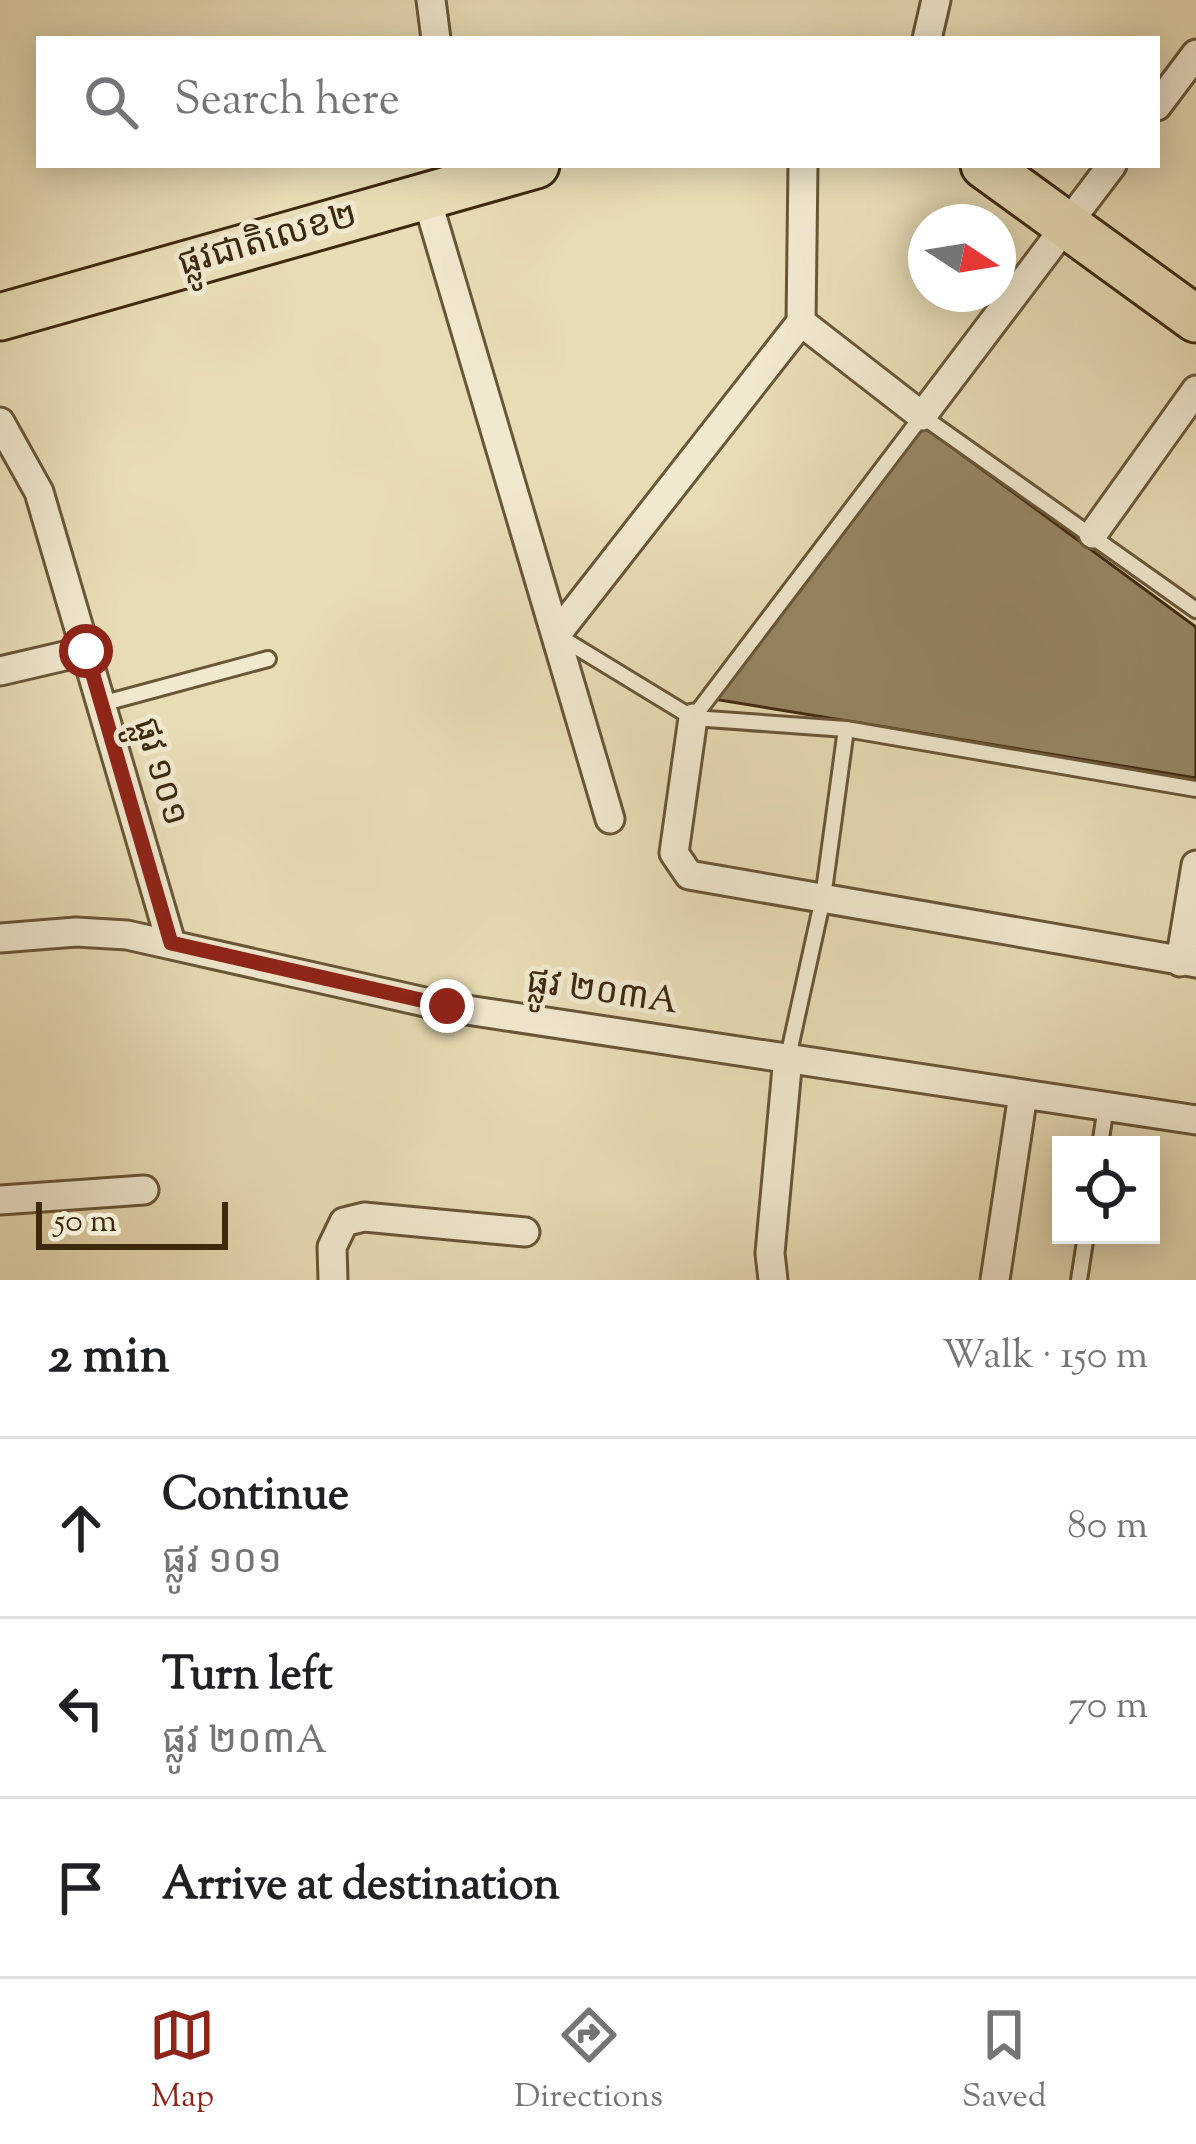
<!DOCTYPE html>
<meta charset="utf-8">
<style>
:root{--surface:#fff;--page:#f6f6f6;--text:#202124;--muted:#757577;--line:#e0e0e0;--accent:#8f2418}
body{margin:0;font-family:"Sorts Mill Goudy","Noto Sans Khmer",serif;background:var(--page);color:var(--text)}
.controls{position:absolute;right:36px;bottom:36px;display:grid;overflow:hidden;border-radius:0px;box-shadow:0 6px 30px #0003}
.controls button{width:108px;height:108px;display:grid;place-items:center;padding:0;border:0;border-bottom:3px solid var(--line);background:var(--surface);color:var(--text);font:60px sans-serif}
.compass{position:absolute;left:908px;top:204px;width:108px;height:108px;border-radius:50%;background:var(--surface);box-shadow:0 6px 30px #0003;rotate:102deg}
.scale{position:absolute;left:36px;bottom:30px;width:192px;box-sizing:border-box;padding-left:12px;border:6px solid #3e290d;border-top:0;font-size:33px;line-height:42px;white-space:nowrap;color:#3e290d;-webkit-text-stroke:9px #f0e8cf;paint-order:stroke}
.stop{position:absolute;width:36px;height:36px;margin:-27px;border:9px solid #8f2418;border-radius:50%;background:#fff}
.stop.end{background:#8f2418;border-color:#fff;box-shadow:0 3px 12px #0008}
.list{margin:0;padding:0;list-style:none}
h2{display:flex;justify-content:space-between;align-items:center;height:156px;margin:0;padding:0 48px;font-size:51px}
h2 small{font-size:39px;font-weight:400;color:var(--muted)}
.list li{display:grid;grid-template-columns:78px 1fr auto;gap:36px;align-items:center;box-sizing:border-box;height:180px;padding:0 48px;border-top:3px solid var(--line)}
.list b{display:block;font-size:45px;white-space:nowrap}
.list p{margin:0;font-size:39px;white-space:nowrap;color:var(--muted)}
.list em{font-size:39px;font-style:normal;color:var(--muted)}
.icon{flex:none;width:66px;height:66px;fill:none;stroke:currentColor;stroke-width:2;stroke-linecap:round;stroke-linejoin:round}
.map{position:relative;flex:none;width:1196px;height:1280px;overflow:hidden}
.search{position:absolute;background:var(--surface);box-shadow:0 6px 30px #0003;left:36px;right:36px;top:36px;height:132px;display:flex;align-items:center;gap:30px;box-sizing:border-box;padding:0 42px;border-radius:0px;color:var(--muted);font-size:45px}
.sheet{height:696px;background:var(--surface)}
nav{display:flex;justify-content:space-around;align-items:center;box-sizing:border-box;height:168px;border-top:3px solid var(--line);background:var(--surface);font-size:33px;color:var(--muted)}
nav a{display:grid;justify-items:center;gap:6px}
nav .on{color:var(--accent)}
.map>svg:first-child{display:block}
.building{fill:#968664;stroke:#3e290d;stroke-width:3}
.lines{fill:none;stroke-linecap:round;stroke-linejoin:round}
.lane-casing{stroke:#685637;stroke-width:20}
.street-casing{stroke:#685637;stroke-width:33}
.primary-casing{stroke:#3e290d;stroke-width:51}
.lane{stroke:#f0e8cf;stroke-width:14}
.street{stroke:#f0e8cf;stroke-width:27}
.primary{stroke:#e8dcb5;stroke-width:45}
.route{stroke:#8f2418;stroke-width:15}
.labels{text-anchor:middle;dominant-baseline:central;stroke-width:10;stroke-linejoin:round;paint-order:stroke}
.street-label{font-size:36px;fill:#3e290d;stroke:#f0e8cf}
</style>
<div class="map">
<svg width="1196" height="1280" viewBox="0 0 1196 1280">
<rect width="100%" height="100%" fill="#e8dcb5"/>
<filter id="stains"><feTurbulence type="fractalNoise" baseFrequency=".00167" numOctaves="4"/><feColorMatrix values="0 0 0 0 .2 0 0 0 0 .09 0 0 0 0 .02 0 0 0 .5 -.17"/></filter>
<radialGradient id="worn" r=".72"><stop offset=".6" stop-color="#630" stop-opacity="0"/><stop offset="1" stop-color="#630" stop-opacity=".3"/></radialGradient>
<!-- building -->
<path class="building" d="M919,423L1196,627V778L713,699Z"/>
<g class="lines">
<defs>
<path id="lane" d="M560,637L693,718L846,729L1196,789
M101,704L268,659
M693,718L922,416L1196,610
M788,1057L823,898L846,729
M1100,1145L1106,1107
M1079,1280L1086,1235"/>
<path id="street" d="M431,0L436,39
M927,39L936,0
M1157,106L1196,54
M426,196L610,819
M801,322L922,416L1112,165
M0,422L39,492L171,943
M1093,534L1196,390
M556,635L801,322L803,165
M0,671L86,651
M693,718L674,853L689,875L1196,963
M0,938L76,932L127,935L447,1007L1196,1120
M1180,962L1196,865
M0,1200L144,1190
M333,1280L332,1247L344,1222L364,1217L525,1232
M773,1280L770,1253L788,1057
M995,1280L1023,1094"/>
<path id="primary" d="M984,165L1196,319
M0,317L536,165"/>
</defs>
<!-- lane casing -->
<use href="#lane" class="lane-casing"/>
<!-- street casing -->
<use href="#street" class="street-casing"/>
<!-- primary casing -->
<use href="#primary" class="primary-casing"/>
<!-- lane -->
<use href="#lane" class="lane"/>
<!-- street -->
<use href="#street" class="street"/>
<!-- primary -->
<use href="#primary" class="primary"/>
</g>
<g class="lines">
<!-- route -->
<path class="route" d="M86,651L171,943L447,1006"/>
</g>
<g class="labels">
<!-- street labels -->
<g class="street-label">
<text transform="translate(268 241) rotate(-16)">ផ្លូវជាតិលេខ២</text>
<text transform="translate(159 772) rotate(73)">ផ្លូវ ១០១</text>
<text transform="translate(602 993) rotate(8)">ផ្លូវ ២០៣A</text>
</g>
</g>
<rect width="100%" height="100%" filter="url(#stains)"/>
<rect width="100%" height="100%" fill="url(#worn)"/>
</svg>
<div class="controls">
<button><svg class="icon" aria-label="locate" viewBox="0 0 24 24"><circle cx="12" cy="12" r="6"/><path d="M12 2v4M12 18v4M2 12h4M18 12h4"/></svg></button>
</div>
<svg class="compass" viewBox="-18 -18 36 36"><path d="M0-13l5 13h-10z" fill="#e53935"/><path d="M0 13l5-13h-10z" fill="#757577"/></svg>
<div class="scale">50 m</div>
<div class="stop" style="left:86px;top:651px"></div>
<div class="stop end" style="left:447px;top:1006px"></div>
<div class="search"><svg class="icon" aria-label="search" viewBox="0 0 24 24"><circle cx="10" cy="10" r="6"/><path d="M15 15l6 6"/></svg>Search here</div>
</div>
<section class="sheet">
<h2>2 min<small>Walk · 150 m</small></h2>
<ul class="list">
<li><svg class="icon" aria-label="ahead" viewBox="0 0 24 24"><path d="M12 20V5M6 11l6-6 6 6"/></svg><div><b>Continue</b><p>ផ្លូវ ១០១</p></div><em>80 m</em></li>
<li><svg class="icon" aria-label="left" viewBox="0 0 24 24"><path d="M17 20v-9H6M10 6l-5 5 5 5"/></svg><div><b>Turn left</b><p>ផ្លូវ ២០៣A</p></div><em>70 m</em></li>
<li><svg class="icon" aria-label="arrive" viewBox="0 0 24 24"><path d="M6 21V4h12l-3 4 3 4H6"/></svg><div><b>Arrive at destination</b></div></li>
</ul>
</section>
<nav>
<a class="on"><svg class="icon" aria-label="map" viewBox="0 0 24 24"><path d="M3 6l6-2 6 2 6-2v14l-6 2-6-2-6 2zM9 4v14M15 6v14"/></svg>Map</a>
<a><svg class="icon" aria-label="directions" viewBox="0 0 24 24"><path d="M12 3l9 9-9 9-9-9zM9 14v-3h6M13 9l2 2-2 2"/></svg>Directions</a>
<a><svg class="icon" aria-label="saved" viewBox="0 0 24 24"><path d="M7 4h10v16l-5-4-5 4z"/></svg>Saved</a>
</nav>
